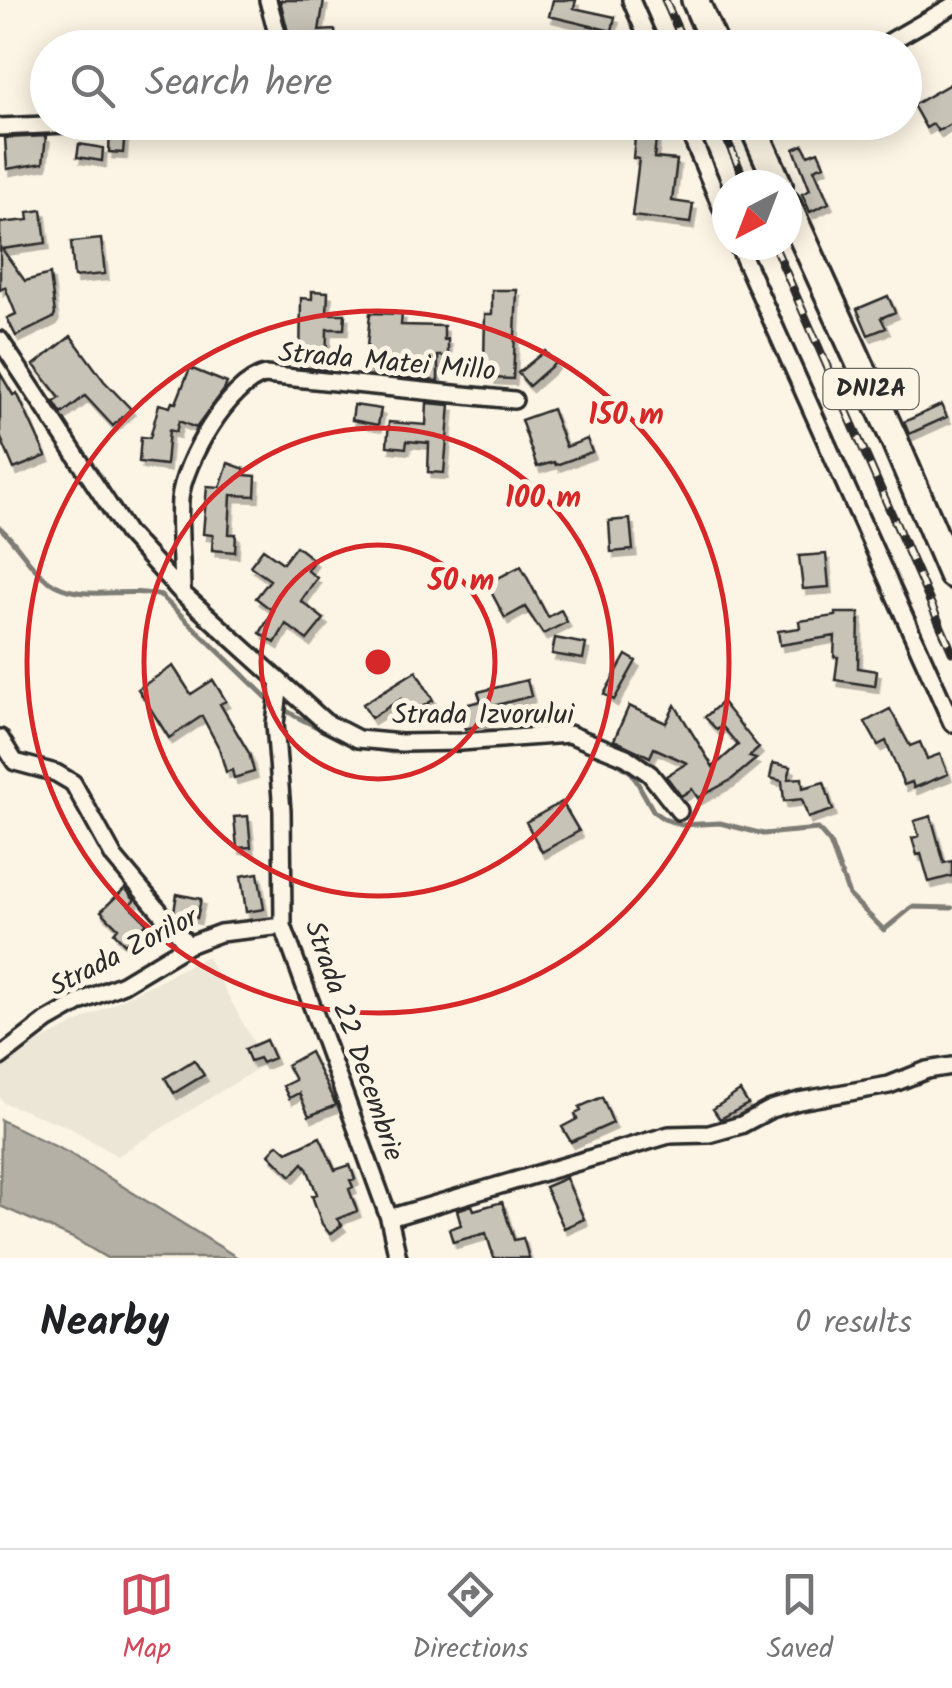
<!DOCTYPE html>
<style>
:root{--surface:#fff;--page:#f2f2f2;--text:#202124;--muted:#757577;--line:#e0e0e0;--accent:#d1495b}
body{margin:0;font-family:Kalam,sans-serif;background:var(--page);color:var(--text)}
.compass{position:absolute;left:712px;top:170px;width:90px;height:90px;border-radius:50%;background:var(--surface);box-shadow:0 5px 25px #0003;rotate:222deg}
.list{margin:0;padding:0;list-style:none}
h2{display:flex;justify-content:space-between;align-items:center;height:130px;margin:0;padding:0 40px;font-size:42px}
h2 small{font-size:32px;font-weight:400;color:var(--muted)}
.icon{flex:none;width:55px;height:55px;fill:none;stroke:currentColor;stroke-width:2;stroke-linecap:round;stroke-linejoin:round}
.map{position:relative;flex:none;width:952px;height:1258px;overflow:hidden}
.search{position:absolute;background:var(--surface);box-shadow:0 5px 25px #0003;left:30px;right:30px;top:30px;height:110px;display:flex;align-items:center;gap:25px;box-sizing:border-box;padding:0 35px;border-radius:55px;color:var(--muted);font-size:38px}
.sheet{height:290px;background:var(--surface)}
nav{display:flex;justify-content:space-around;align-items:center;box-sizing:border-box;height:140px;border-top:2px solid var(--line);background:var(--surface);font-size:28px;color:var(--muted)}
nav a{display:grid;justify-items:center;gap:5px}
nav .on{color:var(--accent)}
.map>svg:first-child{display:block}
.built{fill:#ece6d7}
.water{fill:#b4b0a5;stroke:#7d7b74;stroke-width:2.5}
.lines{fill:none;stroke-linecap:round;stroke-linejoin:round}
.stream{stroke:#7d7b74;stroke-width:5}
.building{fill:#c8c3b7;stroke:#2b2b2b;stroke-width:2.5;filter:url(#shadow)}
.minor-casing{stroke:#2b2b2b;stroke-width:22}
.primary-casing{stroke:#2b2b2b;stroke-width:32}
.minor{stroke:#fcf5e5;stroke-width:15}
.primary{stroke:#fcf5e5;stroke-width:25}
.rail-casing{stroke:#2b2b2b;stroke-width:9}
.rail{stroke:#fcf5e5;stroke-width:5;stroke-dasharray:15;stroke-linecap:butt}
.ring{fill:none;stroke:#d62828;stroke-width:5}
.labels{text-anchor:middle;dominant-baseline:central;stroke-width:10;stroke-linejoin:round;paint-order:stroke}
.shield{fill:#fcf5e5;stroke:#6a6863;stroke-width:2.5}
.shield-label{font-size:25px;font-weight:bold;fill:#2b2b2b}
.street-label{font-size:28px;fill:#2b2b2b;stroke:#fcf5e5}
.centre{fill:#d62828;stroke:#fcf5e5;stroke-width:5}
.ring-label{font-size:30px;text-anchor:middle;font-weight:bold;fill:#d62828;stroke:#fcf5e5;stroke-width:10;stroke-linejoin:round;paint-order:stroke}
</style>
<div class="map">
<svg width="952" height="1258" viewBox="0 0 952 1258">
<defs>
<filter id="shadow"><feDropShadow dx="3.5" dy="6" stdDeviation="0" flood-color="#0004"/></filter>
</defs>
<rect width="100%" height="100%" fill="#fcf5e5"/>
<filter id="ink" filterUnits="userSpaceOnUse"><feTurbulence type="fractalNoise" baseFrequency=".01" numOctaves="2"/><feDisplacementMap in="SourceGraphic" scale="20" xChannelSelector="R" yChannelSelector="G"/><feConvolveMatrix kernelMatrix="1 2 1 2 8 2 1 2 1" color-interpolation-filters="sRGB"/></filter>
<g filter="url(#ink)">
<!-- built -->
<path class="built" d="M207,956L265,1064L117,1156L69,1127L4,1103L0,1097V1062Z"/>
<!-- water -->
<path class="water" d="M1,1120L69,1153L238,1258H107L73,1238L0,1206Z"/>
<g class="lines">
<!-- stream -->
<path class="stream" d="M0,528C18,543 28,566 47,580C81,605 123,585 161,596L267,698L295,716L345,741
M365,747L392,752L453,749
M610,758L632,773L654,812L664,819L681,825L720,823L763,834L818,829L830,843L849,895L884,930L912,907L952,908"/>
</g>
<!-- building -->
<path class="building" d="M280,0H324L319,31L335,30L337,48H292Z
M553,0H576L574,8L615,17L612,31L549,16Z
M952,83V123L938,131L933,124L926,128L913,105Z
M636,127L657,129L654,158L677,160L672,201L693,204L690,223L632,216L639,159L633,158Z
M110,129L125,130L123,153L109,152Z
M46,136L43,163L7,169L5,138Z
M79,144L103,148L102,161L77,157Z
M803,145L808,155L818,151L824,165L814,169L829,203L810,212L802,194L810,190L794,149Z
M42,210L46,243L2,249L25,281L50,274L55,314L53,318L16,336L7,318L16,314L5,287L0,290V223L29,220L28,212Z
M101,239L105,274L74,277L71,242Z
M492,290H517L513,379L492,378V364H484L485,314H492Z
M312,291L328,292L327,314H345L344,329H327L326,370L300,367L301,298L312,299Z
M888,296L895,312L881,318L886,328L868,335L857,309Z
M370,313L402,314L401,325L444,326V340L448,339V356H438V381L397,377V370L365,369Z
M71,336L104,381L131,409L113,426L85,396L62,414L54,402L60,398L34,365Z
M545,351L555,363L529,386L518,373Z
M190,368L227,383L224,390L196,428L179,421L176,432L169,430L166,465L139,462L141,437L150,438L159,404L170,407L172,402L176,403Z
M0,373L13,395L17,393L46,456L14,469L0,436Z
M427,403L450,405L444,473L428,472L429,443L407,441L406,448L387,446L389,422L426,425Z
M354,405L381,409L378,425L352,420Z
M941,405L947,417L909,434L904,422Z
M552,409L566,447L587,439L592,452L556,465L554,462L537,467L521,420Z
M228,463L245,469L243,475L256,476L255,496L231,495L229,534H236L235,552L212,550L213,535L203,534L207,486L220,487Z
M630,519L633,550L611,552L609,521Z
M296,546L314,560L307,570L317,578L301,601L324,619L307,640L286,624L275,643L260,633L273,611L256,598L270,580L250,566L263,549L283,563Z
M826,554L829,587L803,589L799,556Z
M521,566L548,617L561,610L567,622L543,634L525,607L505,618L487,584Z
M836,613H859L858,668L877,671L875,686L835,680L838,657H834L835,636L780,645L778,631L800,628L799,621L836,616Z
M555,638L586,644L583,659L552,654Z
M626,655L636,661L614,700L604,694Z
M173,666L191,694L213,680L226,701L220,704L249,753L254,772L234,778L232,770L226,772L219,748L202,716L169,738L138,689Z
M416,671L433,700L410,714L401,699L371,718L363,704Z
M527,680L531,696L486,708L490,723L465,729L460,706L481,701L478,692Z
M722,702L759,748L749,757L756,759L731,780L698,798L692,789L681,796L666,776L687,763L654,748L650,757L614,740L629,706L666,723L675,705L713,767L738,745L722,726L717,730L705,717Z
M890,709L910,746L920,742L927,759L940,754L948,774L914,788L912,782L904,785L886,741L878,745L865,722Z
M773,763L791,767L788,779L802,778L803,788L824,782L833,810L808,818L802,799L784,801L782,781L770,778Z
M562,802L579,831L542,852L526,822Z
M248,816L251,847L237,848L234,817Z
M931,816L944,863L952,861V876L929,882L921,854L917,855L912,838L919,836L914,821Z
M258,873L264,909L246,912L241,876Z
M125,888L135,900L129,905L147,923L125,944L114,933L118,928L101,911Z
M177,894L201,899L197,918L177,914L174,911Z
M266,1040L274,1058L262,1063L259,1058L250,1061L245,1049Z
M310,1052L336,1105L309,1116L299,1093L289,1098L283,1086L295,1080L287,1065Z
M194,1060L204,1075L174,1093L165,1078Z
M740,1091L748,1104L720,1119L713,1109Z
M602,1097L613,1123L571,1142L562,1127L577,1119L575,1114L581,1111L579,1107Z
M320,1137L335,1170L350,1165L355,1179L350,1180L353,1187L349,1189L357,1211L337,1219L342,1225L330,1234L322,1224L312,1196L317,1194L307,1168L303,1163L291,1176L269,1154L278,1144L287,1152Z
M566,1178L584,1219L564,1228L545,1187Z
M502,1202L514,1240L523,1238L529,1258H494L486,1233L453,1242L449,1229L461,1225L457,1210L472,1205L474,1210Z"/>
<g class="lines">
<defs>
<path id="minor" d="M268,0L281,48
M631,0L652,48
M879,48L952,6
M685,122L727,220
M0,127L67,124
M738,245L952,723
M0,340L127,533L182,593L325,722L358,739L401,743L461,742L569,734L626,757L650,774L679,811
M182,593C182,562 178,529 180,499C183,463 229,383 265,375L514,400
M280,682L275,724L282,811L283,926L389,1218L398,1258
M0,738L15,762L56,773L73,783L114,857L188,945
M0,1057L47,1021L82,1001L123,984L188,945L220,933L283,926
M389,1218L669,1135L709,1134L741,1125L771,1109L799,1101L889,1085L927,1070L952,1066"/>
<path id="primary" d="M695,0L716,48
M751,122L779,185
M787,204L894,439L952,575"/>
</defs>
<!-- minor casing -->
<use href="#minor" class="minor-casing"/>
<!-- primary casing -->
<use href="#primary" class="primary-casing"/>
<!-- minor -->
<use href="#minor" class="minor"/>
<!-- primary -->
<use href="#primary" class="primary"/>
<defs>
<path id="rail" d="M665,0L686,48
M719,122L747,185
M774,245L952,652"/>
</defs>
<!-- rail casing -->
<use href="#rail" class="rail-casing"/>
<!-- rail -->
<use href="#rail" class="rail"/>
</g>
</g>
<!-- distance rings -->
<g class="ring">
<circle cx="378" cy="662" r="117"/>
<circle cx="378" cy="662" r="234"/>
<circle cx="378" cy="662" r="351"/>
</g>
<g class="labels">
<!-- shield labels -->
<rect class="shield" x="823.5" y="369" width="95" height="40" rx="8"/>
<g class="shield-label">
<text x="871" y="389">DN12A</text>
</g>
<!-- street labels -->
<g class="street-label">
<text transform="translate(387 363) rotate(5)">Strada Matei Millo</text>
<text x="483" y="715">Strada Izvorului</text>
<text transform="translate(124 953) rotate(-27)">Strada Zorilor</text>
<text transform="translate(353 1041) rotate(71)">Strada 22 Decembrie</text>
</g>
</g>
<circle cx="378" cy="662" r="15" class="centre"/>
<g class="ring-label">
<text x="626" y="424">150 m</text>
<text x="543" y="507">100 m</text>
<text x="461" y="590">50 m</text>
</g>
</svg>
<svg class="compass" viewBox="-18 -18 36 36"><path d="M0-13l5 13h-10z" fill="#e53935"/><path d="M0 13l5-13h-10z" fill="#757577"/></svg>
<div class="search"><svg class="icon" aria-label="search" viewBox="0 0 24 24"><circle cx="10" cy="10" r="6"/><path d="M15 15l6 6"/></svg>Search here</div>
</div>
<section class="sheet">
<h2>Nearby<small>0 results</small></h2>
<ul class="list">
</ul>
</section>
<nav>
<a class="on"><svg class="icon" aria-label="map" viewBox="0 0 24 24"><path d="M3 6l6-2 6 2 6-2v14l-6 2-6-2-6 2zM9 4v14M15 6v14"/></svg>Map</a>
<a><svg class="icon" aria-label="directions" viewBox="0 0 24 24"><path d="M12 3l9 9-9 9-9-9zM9 14v-3h6M13 9l2 2-2 2"/></svg>Directions</a>
<a><svg class="icon" aria-label="saved" viewBox="0 0 24 24"><path d="M7 4h10v16l-5-4-5 4z"/></svg>Saved</a>
</nav>
